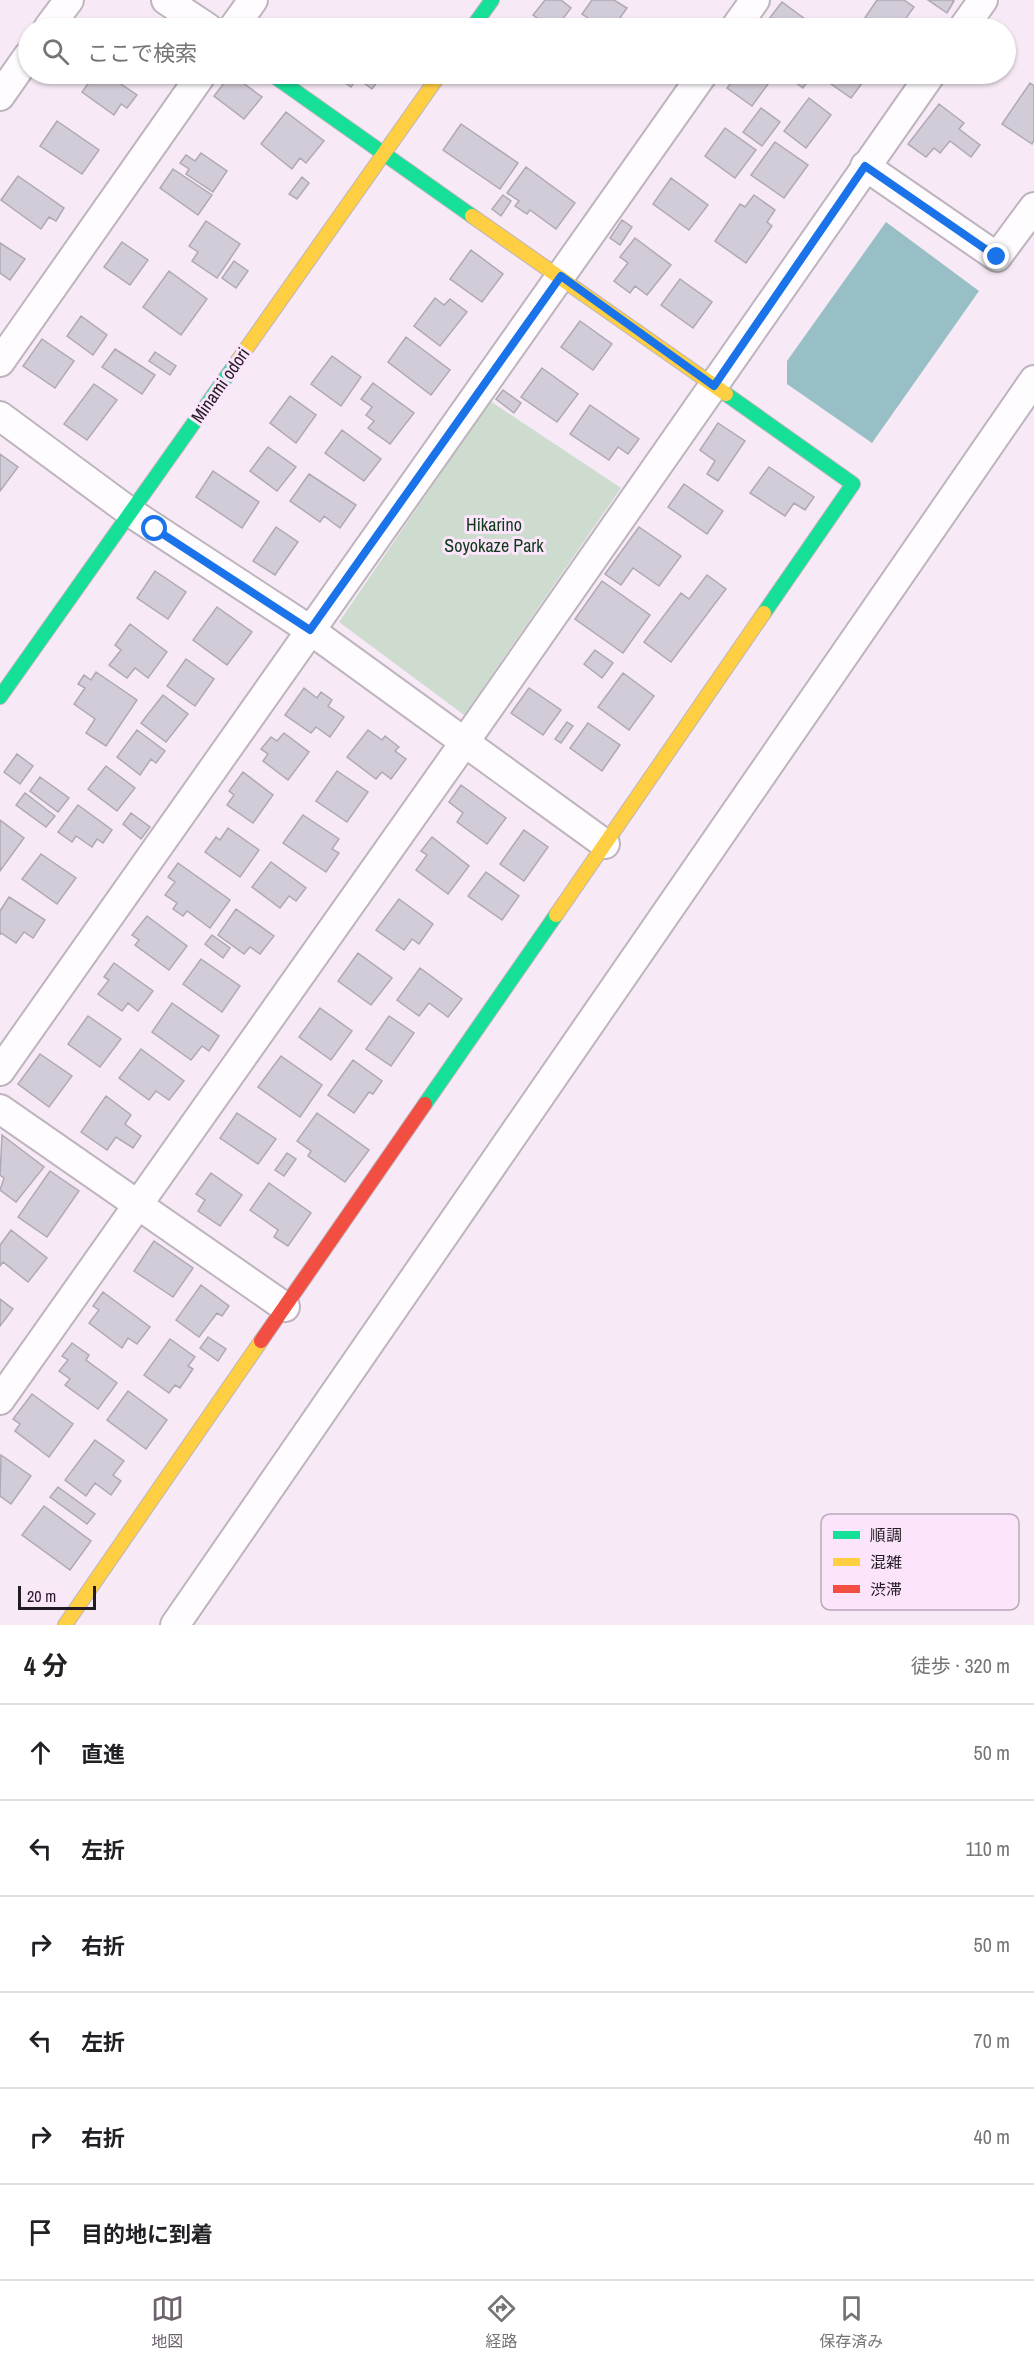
<!DOCTYPE html>
<html lang="ja">
<meta charset="utf-8">
<style>
:root{--surface:#fff;--page:#f6f6f6;--text:#202124;--muted:#757577;--line:#e0e0e0;--accent:#6d636d}
body{margin:0;font-family:"Archivo Narrow","Noto Sans JP",sans-serif;background:var(--page);color:var(--text)}
.scale{position:absolute;left:18px;bottom:15px;width:78px;box-sizing:border-box;padding-left:6px;border:3px solid #231b23;border-top:0;font-size:16px;line-height:21px;white-space:nowrap;color:#231b23;-webkit-text-stroke:4px #fce5fb;paint-order:stroke}
.stop{position:absolute;width:18px;height:18px;margin:-14px;border:4px solid #1a73e8;border-radius:50%;background:#fff}
.stop.end{background:#1a73e8;border-color:#fff;box-shadow:0 2px 6px #0008}
.list{margin:0;padding:0;list-style:none}
h2{display:flex;justify-content:space-between;align-items:center;height:78px;margin:0;padding:0 24px;font-size:26px}
h2 small{font-size:20px;font-weight:400;color:var(--muted)}
.list li{display:grid;grid-template-columns:39px 1fr auto;gap:18px;align-items:center;box-sizing:border-box;height:96px;padding:0 24px;border-top:2px solid var(--line)}
.list b{display:block;font-size:22px;white-space:nowrap}
.list em{font-size:20px;font-style:normal;color:var(--muted)}
.icon{flex:none;width:33px;height:33px;fill:none;stroke:currentColor;stroke-width:2;stroke-linecap:round;stroke-linejoin:round}
.map{position:relative;flex:none;width:1034px;height:1625px;overflow:hidden}
.search{position:absolute;background:var(--surface);box-shadow:0 2px 4px #0004;left:18px;right:18px;top:18px;height:66px;display:flex;align-items:center;gap:15px;box-sizing:border-box;padding:0 21px;border-radius:33px;color:var(--muted);font-size:22px}
.sheet{height:654px;background:var(--surface)}
nav{display:flex;justify-content:space-around;align-items:center;box-sizing:border-box;height:84px;border-top:2px solid var(--line);background:var(--surface);font-size:16px;color:var(--muted)}
nav a{display:grid;justify-items:center;gap:3px}
nav .on{color:var(--accent)}
.map>svg:first-child{display:block}
.green{fill:#cedcd0}
.water{fill:#98bfc5}
.building{fill:#d1ccd7;stroke:#aea9b3;stroke-width:1.5}
.lines{fill:none;stroke-linecap:round;stroke-linejoin:round}
.street-casing{stroke:#bdb4bd;stroke-width:32}
.fast-casing{stroke:#bdb4bd;stroke-width:16}
.slow-casing{stroke:#bdb4bd;stroke-width:16}
.jam-casing{stroke:#bdb4bd;stroke-width:16}
.street{stroke:#fefcfe;stroke-width:28}
.fast{stroke:#16e098;stroke-width:14}
.slow{stroke:#ffcf43;stroke-width:14}
.jam{stroke:#f24e42;stroke-width:14}
.route{stroke:#1a73e8;stroke-width:8}
.labels{text-anchor:middle;dominant-baseline:central;stroke-width:6;stroke-linejoin:round;paint-order:stroke}
.street-label{font-size:18px;fill:#231b23;stroke:#fce5fb}
.park-label{font-size:18px;fill:#0e3a19;stroke:#fce5fb}
.key{fill:#fce5fb;stroke:#bba8ba;stroke-width:1.5}
.key-label{font-size:16px;fill:#231b23}
</style>
<div class="map">
<svg width="1034" height="1625" viewBox="0 0 1034 1625">
<rect width="100%" height="100%" fill="#f7eaf6"/>
<!-- green -->
<path class="green" d="M490,401L621,488L464,715L339,622Z"/>
<!-- water -->
<path class="water" d="M886,222L979,291L872,443L787,384V361Z"/>
<!-- building -->
<path class="building" d="M545,0H561L571,8L556,28H551L533,15Z
M592,0H614L627,8L613,28H603L582,14Z
M877,0H904L914,7L899,28H865L860,25Z
M928,0H952L954,1L947,13Z
M782,2L805,19L799,28H762Z
M95,74H106L137,95L127,108L121,104L114,115L82,92Z
M231,74L262,97L244,119L214,96Z
M332,74H383L372,89L357,78L351,87Z
M738,74H762L771,80L752,106L727,88Z
M786,74H813L803,88L785,75Z
M828,74H869L851,98L824,79Z
M1030,83L1034,86V140L1032,144L1002,124Z
M809,98L831,115L806,148L784,131Z
M939,104L964,123L959,129L980,145L971,157L950,141L940,153L934,148L926,157L908,144Z
M761,108L780,122L762,146L743,132Z
M286,112L324,141L306,163L300,158L292,169L261,144Z
M57,121L99,150L82,174L40,146Z
M461,124L518,163L500,189L443,150Z
M725,128L756,150L735,178L705,156Z
M775,142L808,165L784,198L751,175Z
M201,153L227,171L213,192L186,174L189,169L180,163L186,155L195,161Z
M526,167L575,203L556,229L530,210L527,214L515,206L519,201L507,193Z
M173,169L212,195L198,215L160,188Z
M18,176L64,208L56,221L49,217L41,229L1,200Z
M302,177L309,183L297,199L289,194Z
M671,178L708,205L689,230L653,204Z
M503,195L511,201L501,216L492,209Z
M754,195L775,210L767,222L772,226L746,263L715,241L740,204L745,207Z
M622,220L632,227L620,245L610,238Z
M206,221L240,244L217,278L192,261L198,252L189,246Z
M635,238L671,265L647,295L635,286L630,293L614,281L628,263L620,257Z
M122,242L148,260L130,285L104,267Z
M0,243L25,259L10,280L0,273Z
M471,250L503,274L482,302L450,279Z
M234,261L248,271L236,288L222,278Z
M169,271L207,299L181,335L143,307Z
M680,279L712,302L693,328L661,305Z
M435,298L444,305L450,299L467,312L440,346L414,326Z
M81,316L107,335L93,355L67,336Z
M580,321L612,344L593,370L561,347Z
M406,337L450,370L431,395L388,362Z
M42,339L74,361L55,388L23,366Z
M115,349L155,375L142,394L102,367Z
M155,352L176,366L170,375L149,361Z
M332,356L361,377L341,406L311,384Z
M542,368L578,394L557,422L521,397Z
M373,383L414,413L390,444L368,428L374,421L366,415L372,407L361,399Z
M94,384L117,400L87,440L64,424Z
M503,390L521,403L514,413L496,399Z
M290,396L316,415L296,443L270,423Z
M590,405L639,439L628,454L618,447L609,460L570,434Z
M718,423L745,441L718,481L707,474L715,461L700,450Z
M342,430L381,459L364,481L325,453Z
M268,447L296,467L277,491L250,471Z
M0,454L18,467L0,491Z
M769,467L814,497L805,510L794,503L785,516L750,493Z
M213,471L259,502L242,528L196,497Z
M309,474L356,505L340,528L324,516L320,522L290,501Z
M684,484L723,511L707,534L668,507Z
M276,527L298,542L275,575L253,561Z
M639,527L681,556L659,586L633,568L621,585L605,574Z
M155,571L186,592L168,619L137,598Z
M707,575L726,589L671,662L644,642L681,593L689,599Z
M602,581L650,615L623,653L575,619Z
M217,607L252,632L227,665L193,640Z
M130,624L167,652L148,678L135,668L127,678L109,665L121,650L115,645Z
M595,650L613,663L602,678L584,664Z
M186,659L214,679L195,706L167,686Z
M96,672L137,700L106,746L86,733L95,719L74,704L85,688L78,684L84,675L91,680Z
M623,673L654,696L629,730L598,707Z
M304,688L317,698L321,692L332,700L328,706L344,717L330,737L316,727L311,733L285,715Z
M529,688L561,710L543,735L511,713Z
M163,695L188,714L166,742L141,723Z
M567,722L573,726L561,743L555,739Z
M588,723L620,745L602,771L570,748Z
M137,730L165,751L156,763L151,759L140,775L117,757Z
M368,730L382,740L385,736L399,747L395,751L406,759L391,779L382,772L376,779L347,757Z
M284,733L309,752L288,780L263,761L268,754L261,749L271,737L277,741Z
M17,754L33,766L20,784L4,772Z
M106,766L135,788L117,811L88,789Z
M337,771L368,792L347,822L316,801Z
M243,772L273,795L253,823L227,805L234,795L229,791Z
M40,777L69,798L58,812L30,791Z
M461,785L506,818L487,844L457,822L463,813L449,802Z
M25,793L55,816L46,827L16,805Z
M78,805L112,830L103,843L97,839L92,847L76,836L72,842L58,832Z
M131,813L150,827L141,839L123,824Z
M303,815L339,839L332,849L339,853L326,872L283,843Z
M0,820L24,838L0,871Z
M228,828L259,850L240,877L205,852L216,837L220,840Z
M524,830L548,847L524,881L500,864Z
M432,837L469,866L448,894L416,870L427,855L421,851Z
M41,854L76,878L57,904L22,879Z
M271,862L306,888L296,901L289,896L280,908L252,887Z
M178,863L230,900L210,928L187,911L183,916L173,909L177,903L165,895L175,882L168,877Z
M486,872L519,896L502,920L468,896Z
M9,897L45,920L33,938L24,932L16,943L1,933L0,935V911Z
M399,899L433,924L419,944L412,939L404,950L376,930Z
M236,909L274,936L260,954L250,947L244,954L218,935Z
M147,916L187,946L169,970L135,945L139,940L132,935Z
M212,935L230,948L223,958L205,944Z
M358,953L392,978L371,1005L338,981Z
M201,959L240,986L222,1012L183,984Z
M114,963L153,991L138,1011L128,1003L122,1011L98,994L109,980L104,977Z
M420,968L462,999L448,1017L429,1003L419,1016L397,1000Z
M172,1003L219,1036L209,1051L202,1046L191,1060L152,1032Z
M320,1008L352,1031L331,1060L299,1037Z
M88,1016L121,1039L100,1067L68,1044Z
M389,1016L414,1033L391,1066L366,1049Z
M141,1049L184,1081L169,1100L156,1091L149,1100L119,1078Z
M40,1054L72,1076L49,1107L18,1084Z
M281,1056L322,1085L300,1117L258,1087Z
M353,1060L382,1081L373,1094L369,1092L354,1113L328,1095Z
M106,1096L131,1115L125,1124L141,1136L133,1148L116,1137L107,1150L81,1132Z
M237,1113L276,1139L258,1164L220,1138Z
M317,1113L369,1150L345,1182L308,1156L311,1151L297,1141Z
M2,1135L44,1167L16,1202L0,1190L4,1178L0,1175Z
M287,1153L296,1159L284,1176L275,1170Z
M50,1171L79,1191L47,1237L18,1217Z
M211,1173L242,1195L220,1226L198,1211L205,1200L196,1194Z
M269,1183L311,1213L288,1246L274,1237L278,1230L250,1210Z
M11,1230L47,1258L28,1282L3,1262L0,1266V1245Z
M154,1241L193,1268L173,1297L134,1271Z
M201,1285L229,1306L222,1316L217,1313L199,1337L176,1320Z
M103,1292L150,1327L137,1344L128,1338L122,1348L89,1323L99,1310L93,1306Z
M0,1299L13,1309L0,1326Z
M208,1337L226,1349L218,1361L200,1348Z
M170,1339L195,1357L188,1366L193,1369L180,1388L175,1385L169,1393L144,1375Z
M72,1343L89,1355L86,1360L117,1383L98,1409L65,1385L70,1379L59,1371L68,1360L62,1356Z
M128,1391L167,1420L146,1449L107,1420Z
M32,1394L73,1424L49,1457L15,1431L20,1424L13,1419Z
M95,1440L124,1461L113,1475L121,1481L111,1495L95,1483L86,1496L65,1480Z
M1,1455L31,1476L11,1504L0,1496Z
M58,1487L95,1514L87,1524L50,1497Z
M44,1506L91,1541L70,1570L22,1535Z"/>
<g class="lines">
<defs>
<path id="street" d="M166,0L208,28
M48,28L69,0
M233,28L253,0
M735,28L755,0
M963,28L983,0
M0,96L28,56
M865,166L997,257L1034,207
M0,362L202,74
M0,416L130,512L310,630L605,844
M0,1071L703,74
M0,1109L285,1307
M0,1400L464,743L931,74
M175,1625L1034,380"/>
<path id="fast" d="M472,28L492,0
M271,74L472,216
M726,394L853,484L764,613
M0,697L234,366
M425,1104L556,915"/>
<path id="slow" d="M472,216L726,394
M234,366L440,74
M556,915L764,613
M65,1625L261,1341"/>
<path id="jam" d="M261,1341L425,1104"/>
</defs>
<!-- street casing -->
<use href="#street" class="street-casing"/>
<!-- fast casing -->
<use href="#fast" class="fast-casing"/>
<!-- slow casing -->
<use href="#slow" class="slow-casing"/>
<!-- jam casing -->
<use href="#jam" class="jam-casing"/>
<!-- street -->
<use href="#street" class="street"/>
<!-- fast -->
<use href="#fast" class="fast"/>
<!-- slow -->
<use href="#slow" class="slow"/>
<!-- jam -->
<use href="#jam" class="jam"/>
</g>
<g class="lines">
<!-- route -->
<path class="route" d="M155,529L310,630L561,276L714,386L865,166L997,257"/>
</g>
<g class="labels">
<!-- street labels -->
<g class="street-label">
<text transform="translate(220 385) rotate(-55)">Minami odori</text>
</g>
<!-- park labels -->
<g class="park-label">
<text x="494" y="524">Hikarino<tspan x="494" dy="21">Soyokaze Park</tspan></text>
</g>
</g>
<!-- legend -->
<rect x="821" y="1514" width="198" height="96" rx="9" class="key"/>
<rect x="833" y="1531" width="27" height="8" fill="#16e098"/>
<rect x="833" y="1558" width="27" height="8" fill="#ffcf43"/>
<rect x="833" y="1585" width="27" height="8" fill="#f24e42"/>
<g class="key-label">
<text x="870" y="1541">順調</text>
<text x="870" y="1568">混雑</text>
<text x="870" y="1595">渋滞</text>
</g>
</svg>
<div class="scale">20 m</div>
<div class="stop" style="left:155px;top:529px"></div>
<div class="stop end" style="left:997px;top:257px"></div>
<div class="search"><svg class="icon" aria-label="search" viewBox="0 0 24 24"><circle cx="10" cy="10" r="6"/><path d="M15 15l6 6"/></svg>ここで検索</div>
</div>
<section class="sheet">
<h2>4 分<small>徒歩 · 320 m</small></h2>
<ul class="list">
<li><svg class="icon" aria-label="ahead" viewBox="0 0 24 24"><path d="M12 20V5M6 11l6-6 6 6"/></svg><div><b>直進</b></div><em>50 m</em></li>
<li><svg class="icon" aria-label="left" viewBox="0 0 24 24"><path d="M17 20v-9H6M10 6l-5 5 5 5"/></svg><div><b>左折</b></div><em>110 m</em></li>
<li><svg class="icon" aria-label="right" viewBox="0 0 24 24"><path d="M7 20v-9h11M14 6l5 5-5 5"/></svg><div><b>右折</b></div><em>50 m</em></li>
<li><svg class="icon" aria-label="left" viewBox="0 0 24 24"><path d="M17 20v-9H6M10 6l-5 5 5 5"/></svg><div><b>左折</b></div><em>70 m</em></li>
<li><svg class="icon" aria-label="right" viewBox="0 0 24 24"><path d="M7 20v-9h11M14 6l5 5-5 5"/></svg><div><b>右折</b></div><em>40 m</em></li>
<li><svg class="icon" aria-label="arrive" viewBox="0 0 24 24"><path d="M6 21V4h12l-3 4 3 4H6"/></svg><div><b>目的地に到着</b></div></li>
</ul>
</section>
<nav>
<a class="on"><svg class="icon" aria-label="map" viewBox="0 0 24 24"><path d="M3 6l6-2 6 2 6-2v14l-6 2-6-2-6 2zM9 4v14M15 6v14"/></svg>地図</a>
<a><svg class="icon" aria-label="directions" viewBox="0 0 24 24"><path d="M12 3l9 9-9 9-9-9zM9 14v-3h6M13 9l2 2-2 2"/></svg>経路</a>
<a><svg class="icon" aria-label="saved" viewBox="0 0 24 24"><path d="M7 4h10v16l-5-4-5 4z"/></svg>保存済み</a>
</nav>
